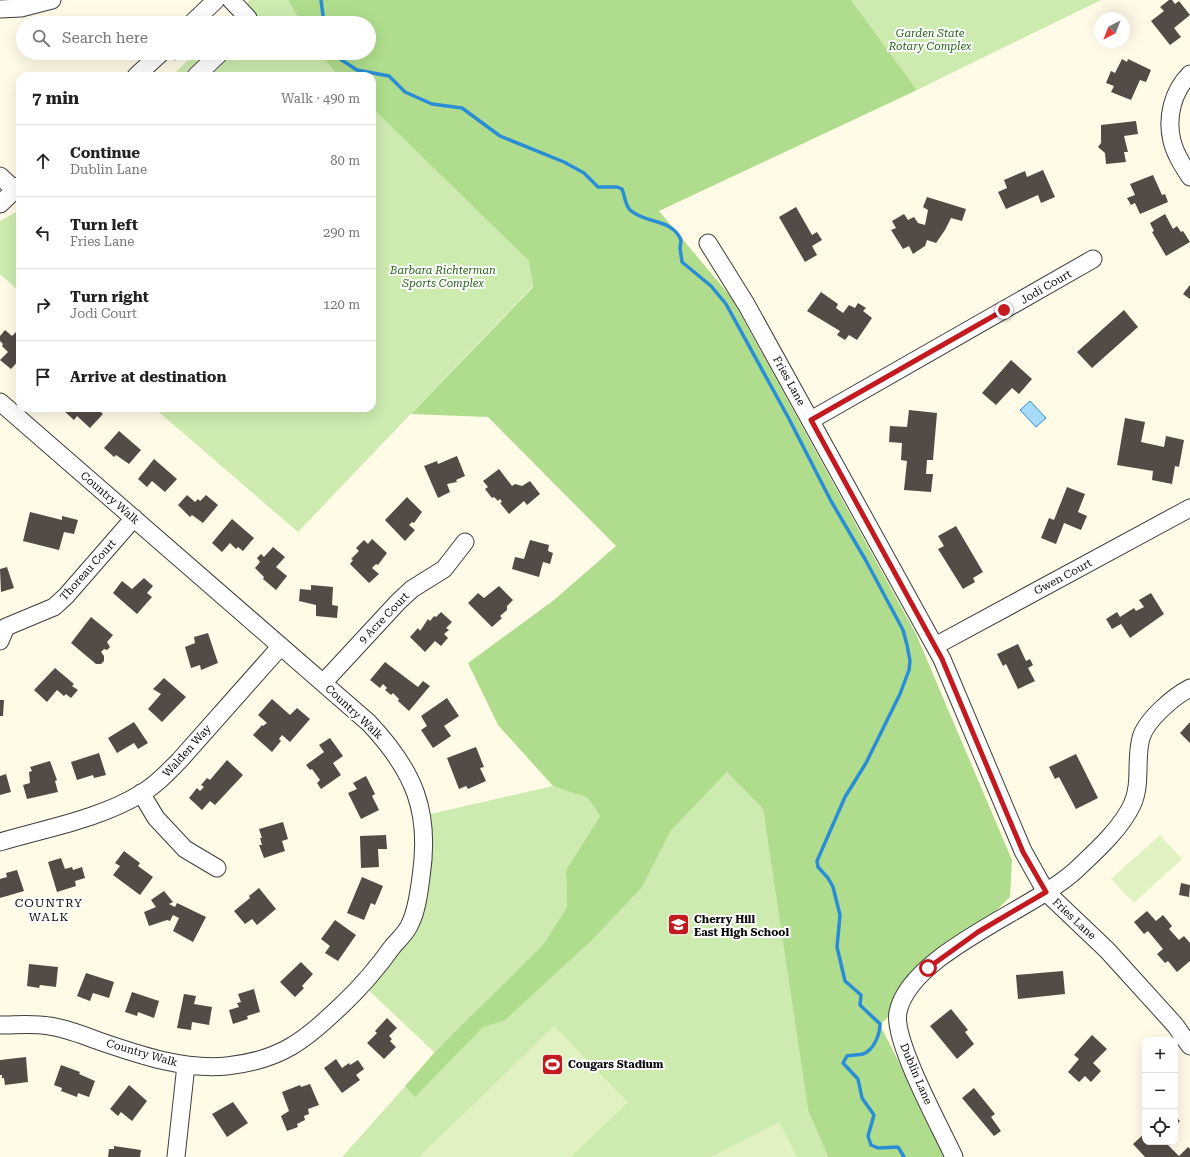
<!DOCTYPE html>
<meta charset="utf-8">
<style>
:root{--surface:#fff;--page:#f6f6f6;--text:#222;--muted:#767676;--line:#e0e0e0}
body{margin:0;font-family:"Roboto Serif",serif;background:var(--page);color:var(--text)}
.controls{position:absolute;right:12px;bottom:12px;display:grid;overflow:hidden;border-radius:8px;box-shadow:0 4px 16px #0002}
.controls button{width:36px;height:36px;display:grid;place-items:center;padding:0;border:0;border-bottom:1px solid var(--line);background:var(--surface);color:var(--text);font:20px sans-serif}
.compass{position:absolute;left:1094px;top:12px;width:36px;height:36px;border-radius:50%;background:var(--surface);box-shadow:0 4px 16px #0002;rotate:222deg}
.stop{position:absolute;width:12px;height:12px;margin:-9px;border:3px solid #c21a1f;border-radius:50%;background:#fff}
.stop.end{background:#c21a1f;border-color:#fff;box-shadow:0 1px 4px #0008}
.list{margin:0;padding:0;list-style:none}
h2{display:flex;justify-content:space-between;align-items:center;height:52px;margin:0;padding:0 16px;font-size:17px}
h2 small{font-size:13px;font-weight:400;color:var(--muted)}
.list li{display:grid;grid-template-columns:26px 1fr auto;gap:12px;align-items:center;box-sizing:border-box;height:72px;padding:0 16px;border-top:1px solid var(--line)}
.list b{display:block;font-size:15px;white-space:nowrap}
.list p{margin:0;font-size:13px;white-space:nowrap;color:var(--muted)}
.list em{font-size:13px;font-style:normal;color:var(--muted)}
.icon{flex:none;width:22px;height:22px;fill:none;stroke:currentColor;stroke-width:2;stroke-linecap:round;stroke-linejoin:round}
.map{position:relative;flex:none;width:1190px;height:1157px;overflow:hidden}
.search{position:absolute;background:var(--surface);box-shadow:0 4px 16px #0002;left:16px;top:16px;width:360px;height:44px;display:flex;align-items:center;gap:10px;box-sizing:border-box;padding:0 14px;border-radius:22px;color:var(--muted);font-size:15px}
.panel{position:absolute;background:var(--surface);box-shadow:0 4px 16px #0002;left:16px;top:72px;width:360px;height:340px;border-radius:12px}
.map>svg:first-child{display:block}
.green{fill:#cdebaf}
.forest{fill:#b0dd8d}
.pitch{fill:#e0f2c1}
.water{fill:#a8dafa;stroke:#2a8ed6}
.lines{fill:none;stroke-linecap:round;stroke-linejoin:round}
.stream{stroke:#2a8ed6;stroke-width:3.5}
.building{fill:#534b46}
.minor-casing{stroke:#3d3d3d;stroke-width:19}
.path{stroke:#2c2c2c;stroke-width:2;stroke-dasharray:4 2;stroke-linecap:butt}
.minor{stroke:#fff;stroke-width:17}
.route{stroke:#c21a1f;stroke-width:5}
.labels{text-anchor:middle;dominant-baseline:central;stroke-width:4;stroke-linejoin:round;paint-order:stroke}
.park-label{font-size:11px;font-style:italic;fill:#266418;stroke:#fff}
.street-label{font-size:11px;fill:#0a0a0a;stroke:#fff}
.poi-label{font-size:11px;font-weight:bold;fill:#0a0a0a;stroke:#fff;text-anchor:start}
.neighbourhood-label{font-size:12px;letter-spacing:1px;fill:#0a0a0a;stroke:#fff}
</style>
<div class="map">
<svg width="1190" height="1157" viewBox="0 0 1190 1157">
<rect width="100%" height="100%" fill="#fffbe7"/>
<!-- green -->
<path class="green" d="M250,0H288L301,23H226Z
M851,0H1101L917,90Z
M195,53H318L339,76H172Z
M372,108L529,261L533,286L298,532L154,408H372Z
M20,210V292L0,274V221Z
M727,772L763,809L808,1110L828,1157H342L435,1053L363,985L410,925L422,816L553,786L588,798L600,816L566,870L567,907L543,944Z"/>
<!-- forest -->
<path class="forest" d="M288,0H851L917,90L659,211L731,297L916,634L1012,860L1010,897L880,1025L947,1157H828L808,1110L763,809L727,772L671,830L642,887L592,940L505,1020L482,1028L415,1097L405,1086L435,1052L542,946L567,907L566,870L600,816L588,798L553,786L498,725L468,663L554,600L616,546L488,417L411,414L533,287L529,261L372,108V76H339L318,53H369V23H301Z"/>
<!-- pitch -->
<path class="pitch" d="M1160,835L1182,859L1134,903L1111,879Z
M554,1026L628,1102L571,1157H419Z
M779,1122L797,1157H711Z"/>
<!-- water -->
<path class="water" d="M1030,401L1046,418L1036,427L1020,410Z"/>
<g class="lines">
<!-- stream -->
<path class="stream" d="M321,0L324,23
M331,53L357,70L389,76L405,92L432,104L462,108L500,136L564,162L584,173L598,187H617L622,189C625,196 625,205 630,210C645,224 672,218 681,240L680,248L682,262L711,286L726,304L788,417L831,501L865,559L903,630L907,645L910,661L909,670L900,694L866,763L845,797L817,861L818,867L828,878L833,887L840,915L837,947L845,981L861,995L860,1005L880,1024C880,1034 874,1050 863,1054C858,1055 852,1055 847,1056L843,1063L858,1079L862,1098L874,1115L868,1136L871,1145L878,1148L898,1147L904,1157"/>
</g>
<!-- building -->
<path class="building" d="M1169,0H1172L1175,4L1179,1L1190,15L1174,28L1181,37L1170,45L1151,21L1164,11L1160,7Z
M1122,59L1127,62L1128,59L1151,70L1146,82L1140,80L1131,100L1111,92L1114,86L1106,83L1111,71L1115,73Z
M1136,121L1138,134L1124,136L1128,152H1124L1126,162L1106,164L1105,153L1098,147L1101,143V125Z
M1043,170L1055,197L1041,203L1038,195L1006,209L998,192L1007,188L1004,180L1025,171L1027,177Z
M1153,175L1162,195L1165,194L1168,202L1140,214L1135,203L1131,205L1127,198L1135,195L1130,184Z
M927,197L966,209L962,221L951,218L945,230L936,243L927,240L925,246L913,254L909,246L903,249L891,230L896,228L892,221L904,214L908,220L914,217L918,223L925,225L928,210L923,207Z
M796,207L812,235L817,232L822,240L812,246L817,255L805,262L779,217Z
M1165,214L1173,229L1177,226L1181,232L1183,231L1190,242L1166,256L1152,232L1154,231L1150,223Z
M1190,285V299L1183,294Z
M821,292L838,304L836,308L843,313L849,305L855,308L858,303L866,308L863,311L872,318L857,340L849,335L845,340L837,335L840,331L807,311Z
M1124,310L1138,327L1092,368L1077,352Z
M5,330L12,336L16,332L20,336V359L11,369L0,360L8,352L2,346L3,344L0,341V336Z
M1011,360L1032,379L1019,394L1012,388L996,405L982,393Z
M67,408H96L103,414L90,428L77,416L74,420L64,411Z
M909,410L937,413L933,460H927L926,474H933L931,492L904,490L907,461L901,460L902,443L889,442L890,426L907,427Z
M1125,418L1145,422L1141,442L1164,447L1166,436L1184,440L1179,467L1175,466L1172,484L1152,480L1153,471L1117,465Z
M119,431L141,450L129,464L116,455L114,457L104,448Z
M457,456L465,476L456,480L457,482L447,484L450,492L438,498L424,466L437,461L438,464Z
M154,459L177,479L165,492L152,481L147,487L138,479Z
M499,469L512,486L515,484L522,486L530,481L540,494L527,505L524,501L509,514L500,503L502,502L500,499L498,501L494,497L492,498L485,489L488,487L483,481Z
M1067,487L1085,494L1078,512L1087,516L1081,530L1064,523L1056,544L1041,538L1049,518L1054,520Z
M187,495L195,502L198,499L200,501L206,495L218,505L203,523L192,515L190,517L178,505Z
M407,497L422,512L414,523L412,522L409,525L415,530L405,541L385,520Z
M30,512L62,520V516L78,520L74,534L64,532L59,550L23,541Z
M232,519L254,538L243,551L238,547L236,549L230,543L222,552L212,543Z
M956,526L983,572L973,578L975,582L963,589L938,549L944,546L938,536Z
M372,539L387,553L378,565L376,564L372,568L379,574L369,583L350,564L353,560L351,559L359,551L356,548L364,540L368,544Z
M530,540L549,545L548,551L553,553L550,564L543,562L539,577L512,569L515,557L524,559Z
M273,547L285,557L276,567L287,576L276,590L263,579L264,577L255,568L260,562L257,558L261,554L264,557Z
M7,567L14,588L1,592L0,569Z
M144,578L153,586L147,593L152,597L137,614L113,593L122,581L132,589Z
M311,585L333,587L332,605L338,606L337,618L316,616V605L299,601L300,589L311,590Z
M499,586L513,600L507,606V610L500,616L502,618L492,627L468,603L478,593L484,598Z
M1151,593L1164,614L1130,638L1121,624L1112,629L1106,619L1117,612L1120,617L1134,608L1136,611L1144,607L1139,600Z
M441,612L452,622L446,628L449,630L444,634L448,638L441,646L435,641L425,652L410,637L418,628L420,631L428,619L430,621L434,616L436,617Z
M91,617L113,635L107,642L110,647L107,650L104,649L101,652L104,656V661L101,664H96L71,643Z
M208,633L218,663L201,670L200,665L191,668L185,647L195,643L194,637Z
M1018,644L1026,661L1030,659L1033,665L1028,668L1035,681L1018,689L1006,664L1003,666L997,654Z
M385,662L418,687L423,681L430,686L409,711L398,701L399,699L393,693L391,695L385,690L387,688L383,684L380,688L370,680Z
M55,668L74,684L72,686L78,690L71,698L66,694L64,696L57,690L47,702L34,690Z
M164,678L186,697L162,722L148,709L161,694L153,689Z
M447,698L459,716L444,726L451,736L433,748L421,730L427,726L421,716Z
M272,699L290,715L297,708L310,719L290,742L282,735L279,739L281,741L272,752L253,735L262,725L263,726L267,723L258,715Z
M0,700H4L3,716H0Z
M134,722L148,743L138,749L134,743L117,753L108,738Z
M1190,722V743L1180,733Z
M330,738L343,756L333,763L341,775L321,789L317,783L320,780L312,769L310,770L306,765L324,752L319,745Z
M476,747L484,767L480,768L486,781L468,789L466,786L459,789L447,758Z
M99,753L106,775L94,778L93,775L77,780L71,762Z
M1076,754L1098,798L1076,809L1059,777L1055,779L1049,767Z
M227,760L243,775L215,805L210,801L202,810L189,798L197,788L200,791L204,787L201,785L207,778L210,780Z
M50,761L57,780L55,781L58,792L27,799L23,785L30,783L29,772L32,771L30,767Z
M6,774L11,792L0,795V776Z
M366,776L375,794L372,796L379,810L361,819L348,793L357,789L353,783Z
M283,822L288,839L282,841L285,851L264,858L259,845H262L260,838H262L259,829Z
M386,835L387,849H378L379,867L361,868L360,836Z
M124,851L140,863L138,866L153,877L140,895L113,875L120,866L115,863Z
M61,858L65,869L72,867L73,870L82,867L85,878L75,881L76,886L57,892L48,862Z
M17,870L24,891L0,898V879L7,877L6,873Z
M362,877L383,886L375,905L371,903L364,920L347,913Z
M1181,883L1190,885L1189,897L1179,895Z
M259,888L276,909L257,925L252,919L245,924L234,911L250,898L249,896Z
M164,891L173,902L169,904L175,907L177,903L206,917L193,942L173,931L179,918L173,915L170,921L167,920L149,926L144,912L156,907L151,900Z
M1147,911L1156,921L1163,915L1172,926L1169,929L1179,940L1184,936L1190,943V961L1177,972L1168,961L1165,963L1157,954L1163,949L1148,931L1144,934L1134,922Z
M335,920L356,935L338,961L325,953L330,946L321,939Z
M301,962L313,974L302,986L304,988L295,997L280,982Z
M29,964L58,967L56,987L40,985L39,988L27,986Z
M1063,971L1065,994L1018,999L1016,975Z
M86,973L114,982L109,998L93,993L90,1001L77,996Z
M254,989L260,1012L247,1016L248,1019L233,1024L229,1010L239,1007L237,1003L241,1002L238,994Z
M132,992L159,1001L154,1018L138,1012L137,1016L125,1012Z
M184,994L196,996L194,1004L212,1007L209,1025L192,1022L191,1030L177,1028Z
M951,1009L968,1030L965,1032L974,1044L957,1059L930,1026Z
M387,1018L397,1028L389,1036L392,1039L390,1041L396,1047L384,1059L367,1043L377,1033L375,1031Z
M1092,1035L1107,1049L1093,1063L1101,1071L1091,1082L1085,1076L1079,1082L1068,1072L1079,1059L1074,1055Z
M26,1057L28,1082L5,1085L4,1078H2V1075H0V1060Z
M336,1059L342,1068L349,1063L350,1065L358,1060L364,1069L356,1075L360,1080L342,1093L324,1068Z
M61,1065L80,1072L79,1074L95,1081L89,1097L78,1093L77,1097L61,1091L62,1088L54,1085Z
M310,1084L319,1105L308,1109L309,1114L304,1116L305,1120L297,1124L298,1127L287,1131L281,1116L289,1111L282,1092L300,1085L301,1087Z
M129,1085L147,1101L132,1121L121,1112L118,1116L110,1109Z
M974,1088L995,1114L991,1117L1001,1131L994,1136L962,1098Z
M233,1102L248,1123L227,1137L212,1114Z
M1175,1116L1180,1121L1175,1126Z
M1145,1133V1142H1165L1179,1156L1188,1147L1190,1149V1157H1145L1133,1144Z
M114,1146L141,1150L140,1157H108L109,1149H114Z"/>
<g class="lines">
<defs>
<path id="minor" d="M231,0L248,18L249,23
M0,9L21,8L52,0
M192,23L216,0
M1190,74C1173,91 1166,117 1172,141C1175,154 1183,166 1190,177
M136,76L161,53
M196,76L220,53
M0,176L15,190
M0,204L20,185
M708,243L746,304L942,659L1023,851L1046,892L1107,950L1175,1025L1190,1046
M0,402L369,723C414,771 431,811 421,877C419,892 417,910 410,924C407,932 399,939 393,946C378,967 362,986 343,1004C305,1040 282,1060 227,1066C183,1070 140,1055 99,1041C82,1035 66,1028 49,1026C33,1023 16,1025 0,1025
M811,420L1093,259
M0,641L6,627L54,607L66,596L134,518
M935,646L1190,508
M323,683L398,602L412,589L444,569L465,542
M141,793L156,818L185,849L217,868
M0,842C47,828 100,819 142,793C156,785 167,773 179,761L281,646
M176,1157L186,1065
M954,1157C941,1128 892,1040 898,1012C910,953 1033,910 1076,870C1095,852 1120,830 1132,805C1142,784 1135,759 1141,738C1146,720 1174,696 1190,688"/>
</defs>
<!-- minor casing -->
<use href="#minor" class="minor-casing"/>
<!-- path -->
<path class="path" d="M174,60L181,53"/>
<!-- minor -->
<use href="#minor" class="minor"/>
</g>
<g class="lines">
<!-- route -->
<path class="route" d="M928,968L978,932L1046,892L1023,852L942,659L811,420L1004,310"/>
</g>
<!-- icons -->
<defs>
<symbol id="school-square" viewBox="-11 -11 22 22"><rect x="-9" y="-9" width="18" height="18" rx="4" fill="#c21a1f" stroke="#fff"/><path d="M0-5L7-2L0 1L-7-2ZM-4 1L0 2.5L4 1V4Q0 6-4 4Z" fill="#fff"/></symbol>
<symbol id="stadium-square" viewBox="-11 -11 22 22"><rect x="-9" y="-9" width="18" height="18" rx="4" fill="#c21a1f" stroke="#fff"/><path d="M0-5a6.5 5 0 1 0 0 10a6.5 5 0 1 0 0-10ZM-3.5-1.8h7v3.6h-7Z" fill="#fff"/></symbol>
</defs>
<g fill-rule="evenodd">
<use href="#school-square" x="666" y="912" width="25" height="25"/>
<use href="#stadium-square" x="540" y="1052" width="25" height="25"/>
</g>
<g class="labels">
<!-- park labels -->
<g class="park-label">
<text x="930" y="33">Garden State<tspan x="930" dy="13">Rotary Complex</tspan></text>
<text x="443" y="270">Barbara Richterman<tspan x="443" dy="13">Sports Complex</tspan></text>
</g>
<!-- street labels -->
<g class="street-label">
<text transform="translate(1046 287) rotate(-30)">Jodi Court</text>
<text transform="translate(789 381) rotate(61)">Fries Lane</text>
<text transform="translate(110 498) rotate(41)">Country Walk</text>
<text transform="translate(88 570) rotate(-48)">Thoreau Court</text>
<text transform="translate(1063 577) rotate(-28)">Gwen Court</text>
<text transform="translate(384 618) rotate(-46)">9 Acre Court</text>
<text transform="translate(354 712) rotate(43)">Country Walk</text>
<text transform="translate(187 751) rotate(-48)">Walden Way</text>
<text transform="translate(1074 919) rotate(43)">Fries Lane</text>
<text transform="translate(142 1053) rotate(16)">Country Walk</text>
<text transform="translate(916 1074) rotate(67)">Dublin Lane</text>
</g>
<!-- poi labels -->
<g class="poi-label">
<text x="694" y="919">Cherry Hill<tspan x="694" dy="13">East High School</tspan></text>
<text x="568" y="1064">Cougars Stadium</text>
</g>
<!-- neighbourhood labels -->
<g class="neighbourhood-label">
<text x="49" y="903">COUNTRY<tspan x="49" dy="14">WALK</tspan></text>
</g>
</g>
</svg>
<div class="controls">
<button>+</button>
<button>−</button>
<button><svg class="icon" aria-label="locate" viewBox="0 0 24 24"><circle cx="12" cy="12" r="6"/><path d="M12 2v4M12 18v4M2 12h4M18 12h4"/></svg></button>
</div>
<svg class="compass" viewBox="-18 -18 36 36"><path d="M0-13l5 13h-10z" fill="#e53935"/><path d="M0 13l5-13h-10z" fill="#767676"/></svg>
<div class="stop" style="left:928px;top:968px"></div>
<div class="stop end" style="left:1004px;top:310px"></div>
<div class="search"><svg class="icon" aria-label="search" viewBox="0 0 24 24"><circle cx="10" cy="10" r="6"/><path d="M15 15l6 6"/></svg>Search here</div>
<section class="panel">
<h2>7 min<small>Walk · 490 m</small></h2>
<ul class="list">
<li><svg class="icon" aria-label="ahead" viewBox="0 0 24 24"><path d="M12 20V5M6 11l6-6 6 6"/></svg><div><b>Continue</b><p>Dublin Lane</p></div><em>80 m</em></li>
<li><svg class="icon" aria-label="left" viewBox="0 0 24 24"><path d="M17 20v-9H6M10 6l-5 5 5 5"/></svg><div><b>Turn left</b><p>Fries Lane</p></div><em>290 m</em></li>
<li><svg class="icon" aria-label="right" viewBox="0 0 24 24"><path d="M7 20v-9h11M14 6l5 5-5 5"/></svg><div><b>Turn right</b><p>Jodi Court</p></div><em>120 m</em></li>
<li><svg class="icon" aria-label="arrive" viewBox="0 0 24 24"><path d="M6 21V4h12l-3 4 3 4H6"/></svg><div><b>Arrive at destination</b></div></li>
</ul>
</section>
</div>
